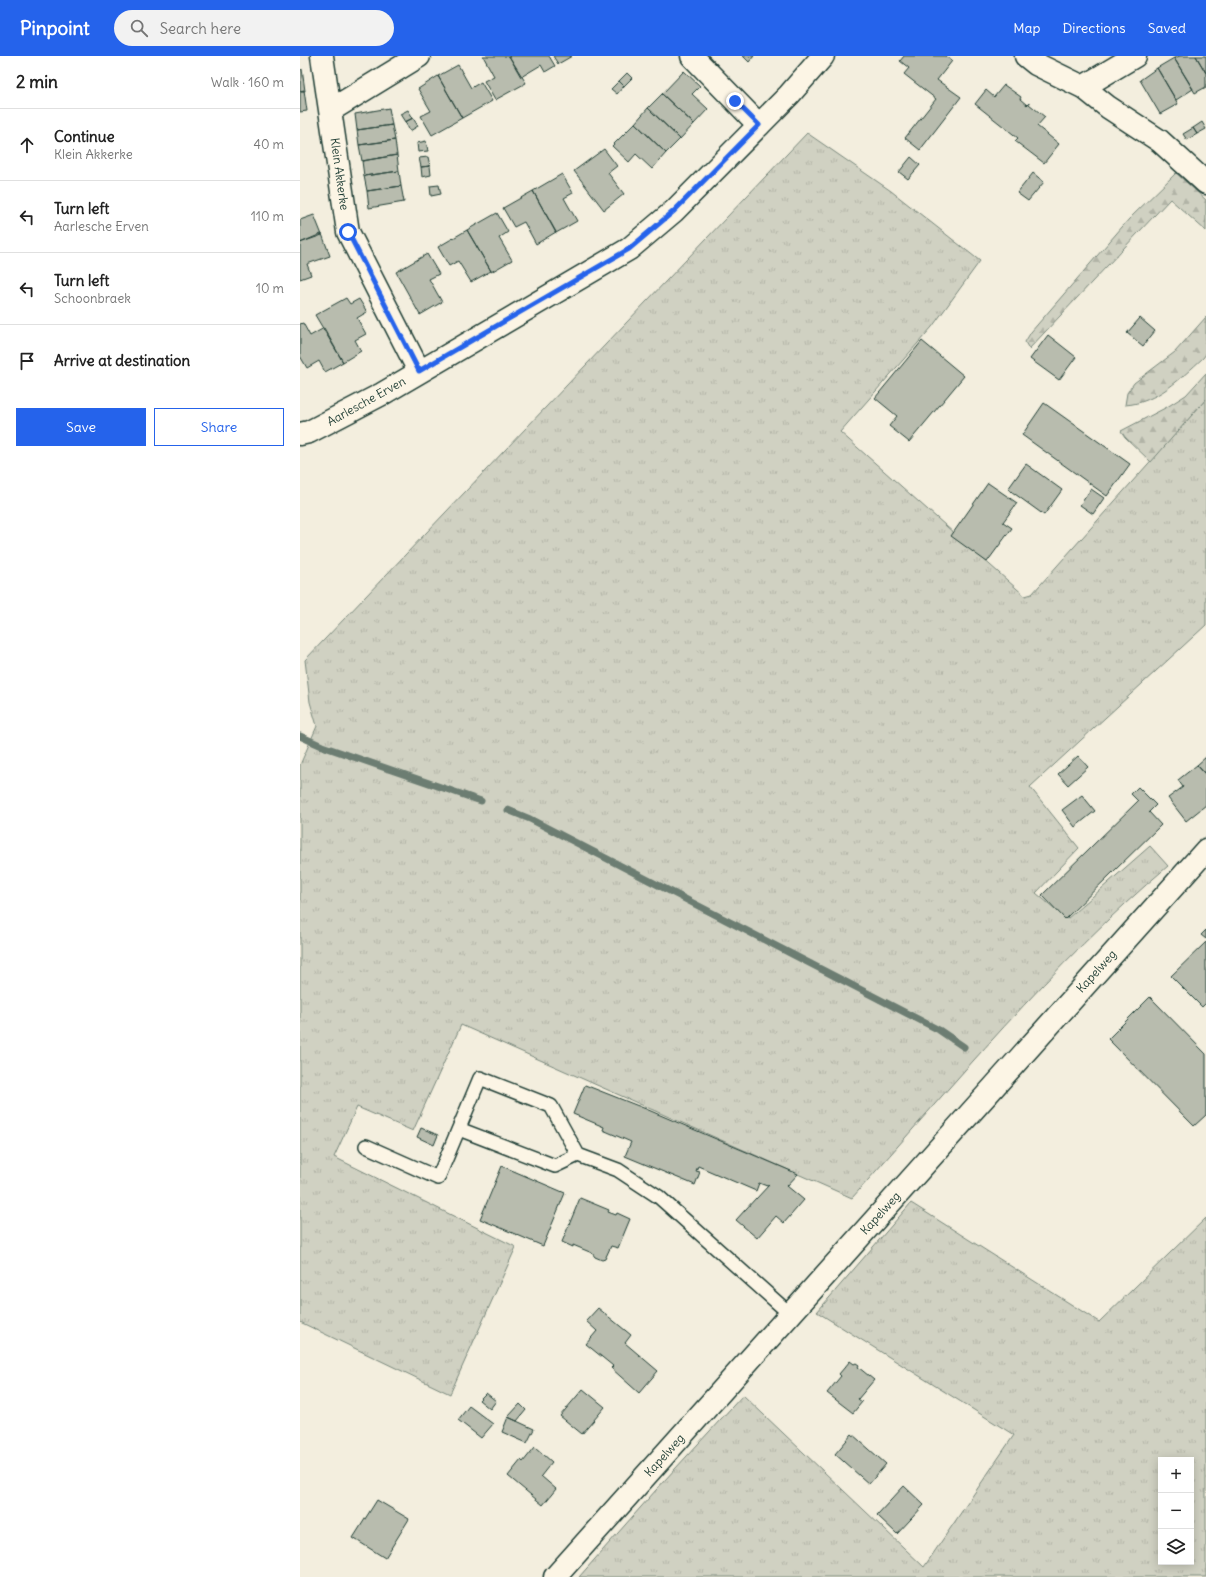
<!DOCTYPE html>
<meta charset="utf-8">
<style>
:root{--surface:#fff;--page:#f2f2f2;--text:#222;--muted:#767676;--line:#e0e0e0;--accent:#2563eb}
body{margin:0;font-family:Delius,sans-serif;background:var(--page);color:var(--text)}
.controls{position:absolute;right:12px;bottom:12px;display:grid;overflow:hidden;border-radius:0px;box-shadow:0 2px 10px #0003}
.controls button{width:36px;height:36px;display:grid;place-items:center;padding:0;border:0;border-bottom:1px solid var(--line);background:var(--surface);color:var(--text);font:20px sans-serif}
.stop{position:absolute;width:12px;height:12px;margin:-9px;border:3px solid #2563eb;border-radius:50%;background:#fff}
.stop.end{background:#2563eb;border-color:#fff;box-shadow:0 1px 4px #0008}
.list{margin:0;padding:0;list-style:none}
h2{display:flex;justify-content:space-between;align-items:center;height:52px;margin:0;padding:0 16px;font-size:17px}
h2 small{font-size:13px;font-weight:400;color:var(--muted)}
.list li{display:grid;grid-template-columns:26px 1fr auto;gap:12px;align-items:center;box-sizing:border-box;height:72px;padding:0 16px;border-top:1px solid var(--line)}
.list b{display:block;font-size:15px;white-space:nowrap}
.list p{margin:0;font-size:13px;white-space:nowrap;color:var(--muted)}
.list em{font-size:13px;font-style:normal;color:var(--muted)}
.actions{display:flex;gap:8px;padding:12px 16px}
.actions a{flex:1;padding:9px 0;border:1px solid var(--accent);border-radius:0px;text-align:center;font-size:14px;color:var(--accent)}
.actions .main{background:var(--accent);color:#fff}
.icon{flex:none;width:22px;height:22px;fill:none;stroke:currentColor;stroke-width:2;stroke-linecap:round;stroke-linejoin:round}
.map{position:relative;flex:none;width:906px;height:1521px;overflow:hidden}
header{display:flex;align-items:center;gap:24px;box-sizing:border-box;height:56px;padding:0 20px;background:var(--accent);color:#fff}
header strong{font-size:19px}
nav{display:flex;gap:22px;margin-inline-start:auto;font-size:14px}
.search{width:280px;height:36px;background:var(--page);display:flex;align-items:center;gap:10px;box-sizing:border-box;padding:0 14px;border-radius:22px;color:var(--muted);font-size:15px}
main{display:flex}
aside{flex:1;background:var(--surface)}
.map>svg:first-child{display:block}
.grass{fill:url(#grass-tufts);stroke:#78877b;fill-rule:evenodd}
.forest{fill:url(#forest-firs);stroke:#78877b}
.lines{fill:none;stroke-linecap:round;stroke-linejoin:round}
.stream{stroke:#6c7d72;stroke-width:7}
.building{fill:#b8bcae;stroke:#1f3d34}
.service-casing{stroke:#1f3d34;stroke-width:16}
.minor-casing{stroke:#1f3d34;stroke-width:25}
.tertiary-casing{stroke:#1f3d34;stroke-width:25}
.service{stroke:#fcf5e5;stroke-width:13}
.minor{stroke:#fcf5e5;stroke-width:22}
.tertiary{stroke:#fcf5e5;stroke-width:22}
.route{stroke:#2563eb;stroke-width:5}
.labels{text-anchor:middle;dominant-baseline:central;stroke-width:4;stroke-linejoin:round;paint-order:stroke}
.street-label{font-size:12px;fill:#1f3d34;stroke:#fcf5e5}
</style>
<header>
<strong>Pinpoint</strong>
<div class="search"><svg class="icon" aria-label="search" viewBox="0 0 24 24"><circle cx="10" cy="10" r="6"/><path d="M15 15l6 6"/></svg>Search here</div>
<nav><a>Map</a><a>Directions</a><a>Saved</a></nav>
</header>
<main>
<aside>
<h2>2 min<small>Walk · 160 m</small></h2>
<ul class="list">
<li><svg class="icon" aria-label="ahead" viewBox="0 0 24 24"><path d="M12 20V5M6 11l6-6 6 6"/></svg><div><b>Continue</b><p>Klein Akkerke</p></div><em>40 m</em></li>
<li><svg class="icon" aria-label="left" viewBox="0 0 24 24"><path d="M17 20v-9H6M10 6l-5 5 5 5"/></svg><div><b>Turn left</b><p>Aarlesche Erven</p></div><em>110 m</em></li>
<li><svg class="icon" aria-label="left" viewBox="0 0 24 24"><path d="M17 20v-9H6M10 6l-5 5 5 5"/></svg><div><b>Turn left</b><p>Schoonbraek</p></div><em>10 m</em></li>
<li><svg class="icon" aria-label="arrive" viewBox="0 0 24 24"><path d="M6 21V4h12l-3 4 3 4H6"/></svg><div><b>Arrive at destination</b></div></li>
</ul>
<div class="actions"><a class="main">Save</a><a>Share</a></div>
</aside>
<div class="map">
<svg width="906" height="1521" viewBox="0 0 906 1521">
<defs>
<pattern id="grass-tufts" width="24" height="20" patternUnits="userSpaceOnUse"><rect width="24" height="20" fill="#d0d1c2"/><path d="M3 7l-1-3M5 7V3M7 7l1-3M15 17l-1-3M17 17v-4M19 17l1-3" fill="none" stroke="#b2b4a7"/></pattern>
<pattern id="forest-firs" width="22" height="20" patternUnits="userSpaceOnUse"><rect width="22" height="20" fill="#d0d1c2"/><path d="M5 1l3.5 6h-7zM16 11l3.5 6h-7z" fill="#b2b4a7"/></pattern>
</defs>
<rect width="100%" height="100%" fill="#f3eede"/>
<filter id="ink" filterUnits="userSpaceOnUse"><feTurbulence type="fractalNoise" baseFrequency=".025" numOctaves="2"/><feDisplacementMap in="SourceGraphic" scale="8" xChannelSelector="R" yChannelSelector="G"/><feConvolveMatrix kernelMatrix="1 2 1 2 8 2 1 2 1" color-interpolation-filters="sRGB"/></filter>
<g filter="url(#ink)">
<!-- grass -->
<path class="grass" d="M507,77L591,135L680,205L632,271L540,376L725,540L732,538L906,343V569L730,731L779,792L736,837L767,863L850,790L868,810C752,908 653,1029 552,1142L161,969L113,1075L57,1051L34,1101L216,1191L150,1338L0,1266V709L17,670L10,646L5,604Z
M611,1147L799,1266L906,1162V1521H279L364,1425L443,1339L624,1511L714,1379L517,1256ZM861,1404H891V1506H861Z"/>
<!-- forest -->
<path class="forest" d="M876,117L906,144V175L870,143L729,293L725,286L731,276L829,163Z
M906,261V298L903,302C881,322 857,347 825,349L827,337L834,327L875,296Z
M906,317V343L851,406L825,381L821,375L867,351L886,339Z"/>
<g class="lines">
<!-- stream -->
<path class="stream" d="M0,680L22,690L181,745
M208,754L230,763L639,974L664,991"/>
</g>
<!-- building -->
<path class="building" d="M183,0H209L226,27L195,44L184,25L194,20Z
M209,0H249L255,10L245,16L241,9L221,21Z
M253,0H272L258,8Z
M443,0H454L449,6Z
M604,0H646L652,5L637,24L661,41L620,94L605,82L636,43L604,18L609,12L600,5Z
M880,0H896L906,17V31L895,37L874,2Z
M896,0H906V17Z
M874,2L893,33L876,44L857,12Z
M158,9L171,32L181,26L192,45L162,62L138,20Z
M857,12L878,48L860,58L840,24Z
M2,13L5,35H0V15Z
M384,15L400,30L392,38L408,53L394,68L362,38Z
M327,17L332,22L324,30L319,25Z
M138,20L162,62L132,79L121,60L131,55L118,33Z
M319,25L324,30L317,38L311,33Z
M704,29L721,41L720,43L727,49L729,47V48L745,61L737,70L759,88L744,107L715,85L718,82L675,48L686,34L694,41Z
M4,34L7,55L0,56V35Z
M362,38L394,68L380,83L348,52Z
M89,52L92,69L57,74L55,58Z
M348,52L380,83L366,97L335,67Z
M108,54L113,62L105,66L100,58Z
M113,62L118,70L110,75L105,66Z
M902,66L906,73L897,78L893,72Z
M335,67L366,97L352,113L336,98L329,106L312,90Z
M92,69L95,84L59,89L57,74Z
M893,72L897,78L887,84L883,78Z
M95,84L97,99L62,105L59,89Z
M126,85L128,95L118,96L117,87Z
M304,93L317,110L308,117L324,138L304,154L274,115Z
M97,99L99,115L64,120L62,105Z
M128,101L130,110L121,111L119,102Z
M611,101L620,109L608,123L599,116Z
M130,110L131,119L122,121L121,111Z
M99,115L101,130L67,135L64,120Z
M733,117L744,126L728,145L717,137Z
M262,118L273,137L264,142L277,165L256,177L233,135Z
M139,129L141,138L131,140L130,130Z
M101,130L104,146L69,152L67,135Z
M233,135L256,176L236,188L224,166L214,171L203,152Z
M197,157L208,176L199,182L212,204L191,216V215L167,174Z
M14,159L22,179L0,187V164Z
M167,174L191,215L171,226L158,205L149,210L138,191Z
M21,178H22L30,200L7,208L11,219L0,223V187Z
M127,198L139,218L129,223L142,246L120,259L96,216Z
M46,242L50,248L59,243L67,256L57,262L66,278L55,284L61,295L43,306L15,259Z
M840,262L855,275L843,290L827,277Z
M3,267L10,280L24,272L43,306L25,316L19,305L7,312L0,300V268Z
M748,279L776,301L759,324L730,303Z
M622,285L664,320L609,386L589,370L597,360L575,342Z
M744,347L830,408L807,440L722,379Z
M726,408L762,434L744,459L708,433Z
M688,427L717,447L703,466L712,472L687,506L651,480Z
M791,433L804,442L793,458L780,449Z
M778,700L788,711L768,729L758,718Z
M906,701V719L897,709Z
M897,709L906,719V749L886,765L868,742L883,731L878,724Z
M838,731L856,749L849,756L861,769L765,863L742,839L838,745L831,738Z
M782,739L795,755L775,771L762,754Z
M906,874V883L901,879Z
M906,886V947L902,951L871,920Z
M850,941L906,998V1059L894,1070L808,983Z
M285,1029L346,1053L498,1118L487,1130L504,1144L484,1167L476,1160L457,1182L436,1164L456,1142V1143L469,1129L468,1128L467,1130L459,1127L456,1135L398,1110L396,1115L400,1116L395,1129L325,1100L331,1086L303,1074L304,1071L273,1058Z
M121,1072L138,1079L134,1089L117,1081Z
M202,1110L265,1137L243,1190L180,1163Z
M280,1142L309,1154L308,1156L316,1159L317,1157L330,1163L318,1192L311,1190L305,1203L302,1204L295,1201L292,1197L273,1189V1191L262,1186Z
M298,1252L331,1279L325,1287L358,1315L339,1337L311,1312L313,1310L286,1288L297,1275L286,1265Z
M550,1305L554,1308L556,1307L559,1309L558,1311L574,1324L558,1343L562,1346L553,1357L527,1337L541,1320L539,1318Z
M283,1333L305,1351L282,1378L260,1360Z
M186,1337L196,1345L190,1353L179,1344Z
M220,1348L226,1354L217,1365L208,1361Z
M169,1350L193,1368L181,1382L158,1364Z
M208,1361L234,1373L227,1387L202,1376Z
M552,1378L586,1408L569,1428L535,1398Z
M235,1391L252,1406L241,1420L256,1433L243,1449L208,1420L221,1404L223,1406Z
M604,1430L624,1449L597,1478L577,1459Z
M77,1444L109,1463L85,1502L53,1482Z"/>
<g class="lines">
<defs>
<path id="service" d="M159,1073L255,1110L278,1099
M66,1090L138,1122L180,1022L251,1050L278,1099L318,1114L359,1141L490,1258"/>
<path id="minor" d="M22,0L48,176L119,315
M392,0L459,69
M726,0L736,8L783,31L808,51L860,85L906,127
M783,31L835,0
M31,54L119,0
M255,1521L906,794"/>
<path id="tertiary" d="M0,378L9,376L82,338L329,193L374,155L489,39L523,0"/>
</defs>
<!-- service casing -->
<use href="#service" class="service-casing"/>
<!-- minor casing -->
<use href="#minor" class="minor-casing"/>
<!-- tertiary casing -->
<use href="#tertiary" class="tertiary-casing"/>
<!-- service -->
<use href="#service" class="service"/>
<!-- minor -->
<use href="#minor" class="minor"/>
<!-- tertiary -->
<use href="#tertiary" class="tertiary"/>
</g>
</g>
<g class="lines" filter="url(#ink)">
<!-- route -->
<path class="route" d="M48,176L119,315L329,193L374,155L459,69L435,45"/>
</g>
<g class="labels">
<!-- street labels -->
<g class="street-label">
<text transform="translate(40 118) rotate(82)">Klein Akkerke</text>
<text transform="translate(66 345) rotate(-29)">Aarlesche Erven</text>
<text transform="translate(796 915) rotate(-48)">Kapelweg</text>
<text transform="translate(580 1157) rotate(-48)">Kapelweg</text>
<text transform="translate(364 1399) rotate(-48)">Kapelweg</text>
</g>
</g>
</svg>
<div class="controls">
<button>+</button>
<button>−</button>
<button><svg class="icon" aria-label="layers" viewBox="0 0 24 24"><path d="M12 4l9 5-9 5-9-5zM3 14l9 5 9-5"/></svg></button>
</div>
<div class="stop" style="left:48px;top:176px"></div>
<div class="stop end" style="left:435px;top:45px"></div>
</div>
</main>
